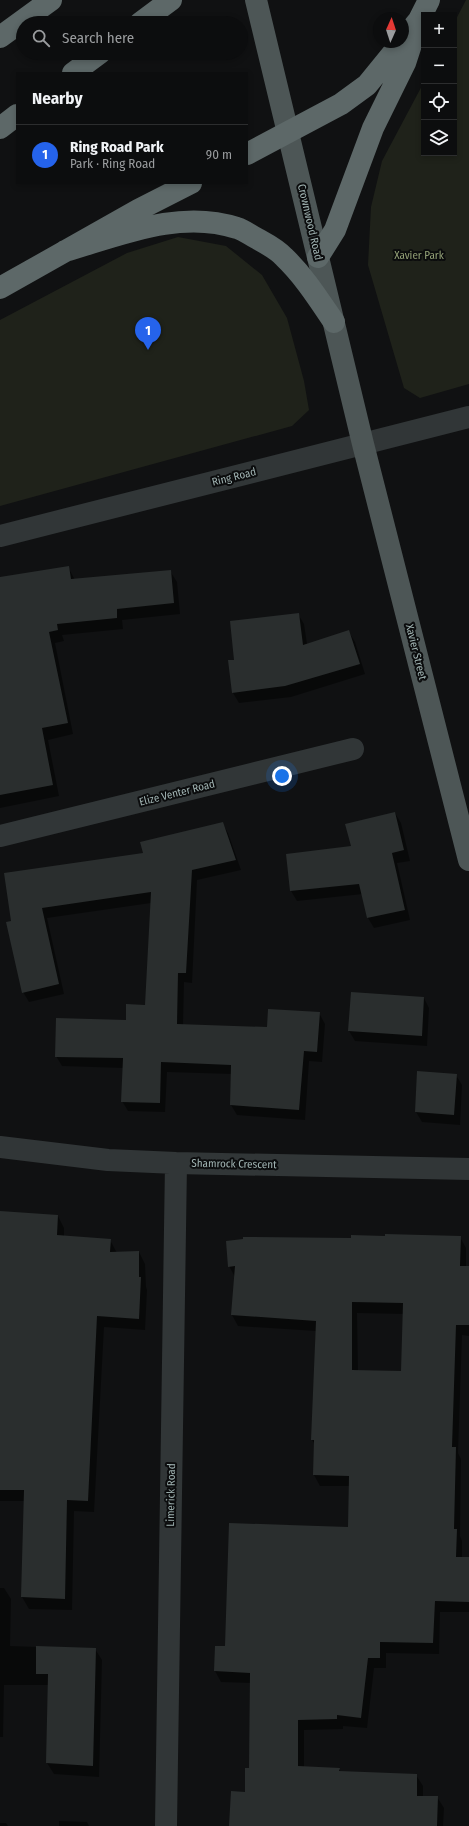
<!DOCTYPE html>
<meta charset="utf-8">
<style>
:root{--surface:#0c0d0e;--page:#1a1b1c;--text:#f1f3f6;--muted:#9a9c9e;--line:#2c2d2e;--accent:#2563eb}
body{margin:0;font-family:"Fira Sans Condensed",sans-serif;background:var(--page);color:var(--text)}
.controls{position:absolute;right:12px;top:12px;display:grid;overflow:hidden;border-radius:0px;box-shadow:0 2px 6px #0003}
.controls button{width:36px;height:36px;display:grid;place-items:center;padding:0;border:0;border-bottom:1px solid var(--line);background:var(--surface);color:var(--text);font:20px sans-serif}
.compass{position:absolute;left:373px;top:12px;width:36px;height:36px;border-radius:50%;background:var(--surface);box-shadow:0 2px 6px #0003;rotate:3deg}
.you{position:absolute;left:282px;top:776px;width:14px;height:14px;margin:-10px;border:3px solid #fff;border-radius:50%;background:#1a73e8;box-shadow:0 0 0 6px #1a73e833}
.badge{display:grid;place-items:center;width:26px;height:26px;border-radius:50%;background:var(--accent);color:#fff;font-size:13px;font-weight:700}
.pin{position:absolute;translate:-50% -33px;filter:drop-shadow(0 1px 2px #0008)}
.pin::after{content:'';position:absolute;top:21px;width:14px;height:12px;background:inherit;clip-path:polygon(0 0,100% 0,50% 100%)}
.list{margin:0;padding:0;list-style:none}
h2{display:flex;justify-content:space-between;align-items:center;height:52px;margin:0;padding:0 16px;font-size:17px}
h2 small{font-size:13px;font-weight:400;color:var(--muted)}
.list li{display:grid;grid-template-columns:26px 1fr auto;gap:12px;align-items:center;box-sizing:border-box;height:60px;padding:0 16px;border-top:1px solid var(--line)}
.list b{display:block;font-size:15px;white-space:nowrap}
.list p{margin:0;font-size:13px;white-space:nowrap;color:var(--muted)}
.list em{font-size:13px;font-style:normal;color:var(--muted)}
.icon{flex:none;width:22px;height:22px;fill:none;stroke:currentColor;stroke-width:2;stroke-linecap:round;stroke-linejoin:round}
.map{position:relative;flex:none;width:469px;height:1826px;overflow:hidden}
.search{position:absolute;background:var(--surface);box-shadow:0 2px 6px #0003;left:16px;top:16px;width:232px;height:44px;display:flex;align-items:center;gap:10px;box-sizing:border-box;padding:0 14px;border-radius:22px;color:var(--muted);font-size:15px}
.panel{position:absolute;background:var(--surface);box-shadow:0 2px 6px #0003;left:16px;top:72px;width:232px;height:112px;border-radius:0px}
.map>svg:first-child{display:block}
.green{fill:#1f221a}
.shadow{fill:#0007;fill-rule:evenodd}
.building{fill:#2a2e2e;fill-rule:evenodd}
.lines{fill:none;stroke-linecap:round;stroke-linejoin:round}
.minor{stroke:#313637;stroke-width:22}
.major{stroke:#4d5656;stroke-width:22}
.highway{stroke:#5d6868;stroke-width:22}
.labels{text-anchor:middle;dominant-baseline:central;stroke-width:4;stroke-linejoin:round;paint-order:stroke}
.street-label{font-size:11px;fill:#a0b3b2;stroke:#0b0c0d}
.park-label{font-size:11px;fill:#93a076;stroke:#0b0c0d}
</style>
<div class="map">
<svg width="469" height="1826" viewBox="0 0 469 1826">
<rect width="100%" height="100%" fill="#101112"/>
<!-- green -->
<path class="green" d="M466,0H469V384L420,398L404,388L368,265L371,207L382,161L424,82V153H454V23Z
M178,237L226,246L262,275L287,318L304,381L309,410L292,426L0,506V320L127,253Z"/>
<!-- shadow -->
<path class="shadow" d="M68,567L75,580L170,571L177,582L180,614L122,620L123,629L62,635L64,641L55,643L73,734L48,740L59,796L0,808V578Z
M298,614L304,624L307,644L349,632L355,642L365,674L291,697L239,703L233,693L235,660Z
M395,813L401,823L410,861L397,863L410,920L374,928L368,918L363,894L297,901L291,891L287,855L352,847Z
M222,823L228,833L241,870L197,880L192,983L184,982L183,1025L268,1028L319,1013L325,1024L322,1062L309,1061L305,1120L237,1115L231,1105L232,1074L167,1072L165,1112L128,1111L122,1101L123,1068L62,1066L56,1056L127,1021L146,1006L151,903L47,918L64,994L29,1002L23,992L8,923L144,854Z
M424,998L429,1008L427,1046L355,1041L349,1031Z
M456,1075L462,1085L460,1125L422,1122L416,1112Z
M0,1212L58,1216L64,1228V1237L110,1240L117,1253L139,1252L145,1264L146,1287L147,1290L145,1330L104,1327L94,1512L74,1511L72,1610L29,1609L22,1597L25,1501H0Z
M460,1237L466,1248V1267H469V1336L462,1335L458,1453L461,1459L460,1536L462,1541V1558H469V1612H440L439,1654L386,1653V1668H374L367,1728L343,1726V1729L304,1730V1767L339,1769L341,1772L416,1775L423,1786V1797H437L444,1808L443,1826H230L246,1793L250,1769L251,1683L221,1682L215,1671V1647H225L349,1528L350,1486H320L314,1475L315,1445L312,1440L316,1331L238,1326L232,1315L235,1277L229,1266L352,1239ZM357,1313L404,1314L402,1372L358,1371Z
M0,1588H4L11,1599L10,1646L95,1649L102,1660L99,1777L54,1774L47,1763L49,1685H4L3,1737H0Z
M59,1821L87,1822L89,1826H59Z
M0,1823H6L8,1826H0Z"/>
<!-- building -->
<path class="building" d="M69,566L71,579L171,570L174,603L117,609V618L57,624L58,630L49,632L68,723L42,728L53,785L0,795V577Z
M299,613L303,645L349,630L360,664L285,686L232,693L228,660H234L230,621Z
M395,812L404,850L392,853L405,910L367,918L359,884L290,891L286,854L351,846L345,824Z
M223,822L236,860L192,870L186,973H178L177,1024L267,1027L268,1009L320,1012L317,1052L304,1051L299,1110L230,1105L231,1065L161,1062L160,1103L121,1102L123,1058L55,1057L56,1018L126,1020V1004L145,1005L151,892L42,908L59,984L22,993L6,922L11,921L4,873L143,853L140,842Z
M351,992L424,997L422,1036L348,1031Z
M417,1071L457,1074L454,1115L415,1112Z
M0,1211L58,1215L57,1235L111,1239L110,1252L139,1251V1277H141L139,1319L97,1316L88,1501L67,1500L65,1599L21,1597L24,1490H0Z
M385,1234L461,1236L460,1266H469V1325H456L452,1447H456L454,1529H457L456,1557H469V1602L435,1601L433,1643L380,1642V1658H368L361,1718L337,1715V1719L298,1720V1766L340,1768L339,1771L417,1774V1796H438L437,1826H229L231,1791L245,1792V1768H249L250,1673L214,1671L215,1646H225L229,1523L348,1527L349,1476L313,1475L314,1440H311L316,1321L231,1315L235,1266L228,1267L226,1241L243,1239V1237L351,1238V1235L385,1236ZM352,1302L403,1303L401,1371L352,1370Z
M36,1646L96,1648L93,1766L46,1763L48,1674H36Z"/>
<g class="lines">
<!-- minor -->
<path class="minor" d="M0,536L469,417
M0,836L353,749
M0,1147L108,1160L176,1163L469,1169
M166,1826L176,1163"/>
<!-- major -->
<path class="major" d="M256,0L363,444L469,860"/>
<!-- highway -->
<path class="highway" d="M140,23L171,0
M410,31L419,20L429,0
M0,37L51,0
M73,73L100,53
M0,128L17,115
M247,154L341,104L367,85L402,42
M65,251C120,235 180,209 237,228C244,230 250,235 256,238C265,243 277,249 284,257C304,276 319,300 334,322
M318,257L335,230L373,128L405,63L419,20
M0,288L138,210L191,183"/>
</g>
<g class="labels">
<!-- street labels -->
<g class="street-label">
<text transform="translate(310 222) rotate(77)">Crownwood Road</text>
<text transform="translate(234 477) rotate(-14)">Ring Road</text>
<text transform="translate(416 652) rotate(76)">Xavier Street</text>
<text transform="translate(177 793) rotate(-14)">Elize Venter Road</text>
<text transform="translate(234 1164) rotate(1)">Shamrock Crescent</text>
<text transform="translate(171 1495) rotate(-89)">Limerick Road</text>
</g>
<!-- park labels -->
<g class="park-label">
<text x="419" y="255">Xavier Park</text>
</g>
</g>
</svg>
<div class="controls">
<button>+</button>
<button>−</button>
<button><svg class="icon" aria-label="locate" viewBox="0 0 24 24"><circle cx="12" cy="12" r="6"/><path d="M12 2v4M12 18v4M2 12h4M18 12h4"/></svg></button>
<button><svg class="icon" aria-label="layers" viewBox="0 0 24 24"><path d="M12 4l9 5-9 5-9-5zM3 14l9 5 9-5"/></svg></button>
</div>
<svg class="compass" viewBox="-18 -18 36 36"><path d="M0-13l5 13h-10z" fill="#e53935"/><path d="M0 13l5-13h-10z" fill="#9a9c9e"/></svg>
<div class="you"></div>
<div class="pin badge" style="left:148px;top:350px">1</div>
<div class="search"><svg class="icon" aria-label="search" viewBox="0 0 24 24"><circle cx="10" cy="10" r="6"/><path d="M15 15l6 6"/></svg>Search here</div>
<section class="panel">
<h2>Nearby<small></small></h2>
<ul class="list">
<li><span class="badge">1</span><div><b>Ring Road Park</b><p>Park · Ring Road</p></div><em>90 m</em></li>
</ul>
</section>
</div>
